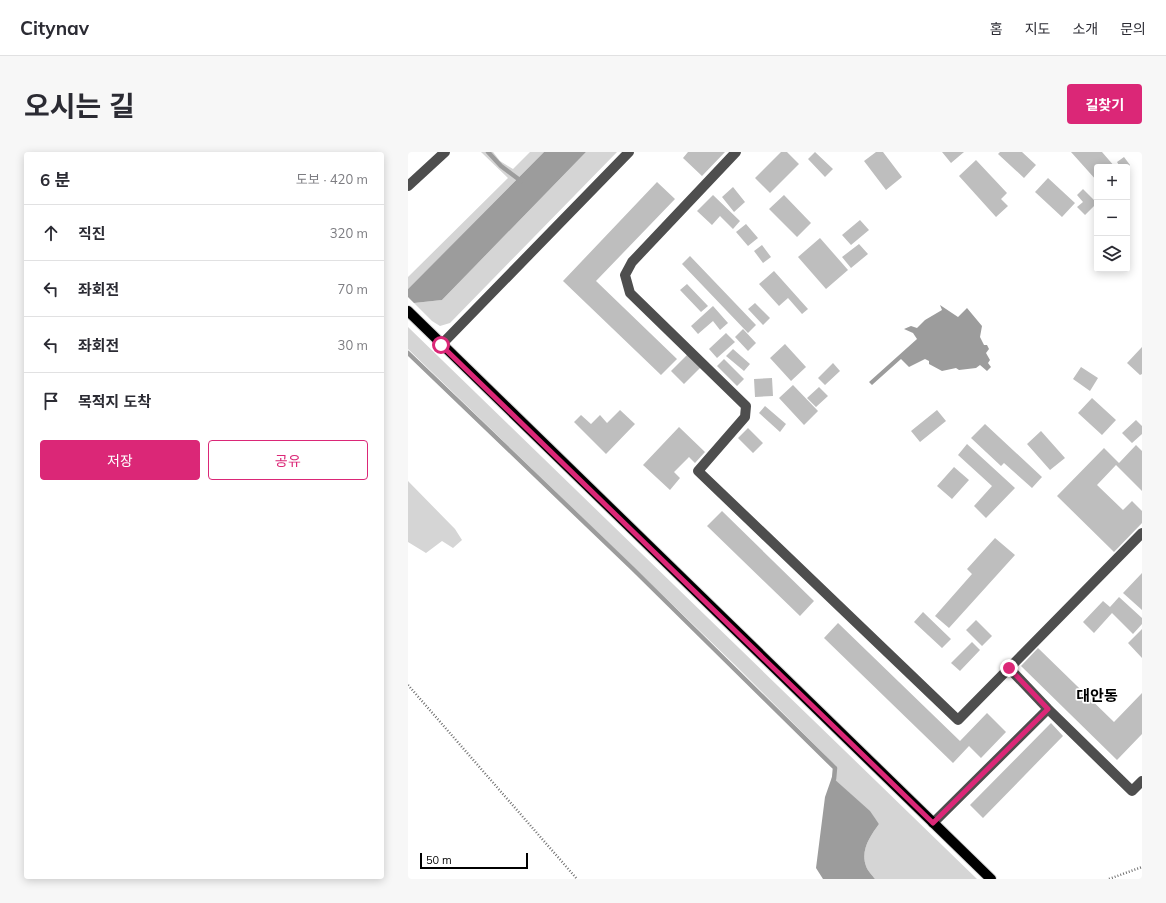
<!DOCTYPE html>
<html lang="ko">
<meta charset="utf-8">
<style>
:root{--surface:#fff;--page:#f7f7f7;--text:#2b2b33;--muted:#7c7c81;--line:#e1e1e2;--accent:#db2777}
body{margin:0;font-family:Mulish,"Noto Sans KR",sans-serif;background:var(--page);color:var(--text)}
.controls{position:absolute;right:12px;top:12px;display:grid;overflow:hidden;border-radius:4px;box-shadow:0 2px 10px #0003}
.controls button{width:36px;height:36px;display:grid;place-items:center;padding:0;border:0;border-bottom:1px solid var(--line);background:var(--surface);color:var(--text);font:20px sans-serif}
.scale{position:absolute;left:12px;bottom:10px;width:108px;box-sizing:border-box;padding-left:4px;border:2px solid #000;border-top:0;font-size:11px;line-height:14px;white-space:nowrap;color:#000;-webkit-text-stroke:3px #fff;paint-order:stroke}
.stop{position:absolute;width:12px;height:12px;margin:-9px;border:3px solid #db2777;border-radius:50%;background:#fff}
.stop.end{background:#db2777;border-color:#fff;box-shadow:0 1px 4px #0008}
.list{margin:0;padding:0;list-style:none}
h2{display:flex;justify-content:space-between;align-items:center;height:52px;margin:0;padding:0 16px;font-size:17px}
h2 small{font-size:13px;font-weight:400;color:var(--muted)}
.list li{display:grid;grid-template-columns:26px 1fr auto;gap:12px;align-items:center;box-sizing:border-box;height:56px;padding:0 16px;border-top:1px solid var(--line)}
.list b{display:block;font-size:15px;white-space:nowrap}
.list em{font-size:13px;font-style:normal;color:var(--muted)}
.actions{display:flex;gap:8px;padding:12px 16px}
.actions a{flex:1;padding:9px 0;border:1px solid var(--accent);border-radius:4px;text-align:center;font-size:14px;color:var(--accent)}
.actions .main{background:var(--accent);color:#fff}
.icon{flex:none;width:22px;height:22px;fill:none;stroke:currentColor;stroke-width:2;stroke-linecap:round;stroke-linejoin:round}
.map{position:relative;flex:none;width:734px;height:727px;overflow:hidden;border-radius:4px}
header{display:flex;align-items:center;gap:24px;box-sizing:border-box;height:56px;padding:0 20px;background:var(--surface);border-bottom:1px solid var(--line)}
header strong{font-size:19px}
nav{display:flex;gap:22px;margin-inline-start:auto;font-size:14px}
.intro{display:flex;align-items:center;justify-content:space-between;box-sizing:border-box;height:96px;padding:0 24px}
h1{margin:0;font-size:28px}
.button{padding:10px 18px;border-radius:4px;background:var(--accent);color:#fff;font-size:14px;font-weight:700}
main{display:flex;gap:24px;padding:0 24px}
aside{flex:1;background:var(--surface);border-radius:4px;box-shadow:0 2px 10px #0003}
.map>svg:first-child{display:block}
.green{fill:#d5d5d5}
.water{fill:#9c9c9c}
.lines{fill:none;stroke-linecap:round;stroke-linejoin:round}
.stream{stroke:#9c9c9c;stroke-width:4.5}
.building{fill:#bebebe}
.major-casing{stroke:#dbdbdb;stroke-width:12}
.path{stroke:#707070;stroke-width:2.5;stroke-dasharray:1 2;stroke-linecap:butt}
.minor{stroke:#4e4e4e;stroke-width:10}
.major{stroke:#000;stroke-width:10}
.route{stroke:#db2777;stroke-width:5}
.labels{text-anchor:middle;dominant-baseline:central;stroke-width:3.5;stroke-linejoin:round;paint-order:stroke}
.district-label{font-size:15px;font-weight:bold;fill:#000;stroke:#fff}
</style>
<header>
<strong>Citynav</strong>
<nav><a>홈</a><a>지도</a><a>소개</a><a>문의</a></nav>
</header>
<div class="intro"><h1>오시는 길</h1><a class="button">길찾기</a></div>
<main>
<aside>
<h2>6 분<small>도보 · 420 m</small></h2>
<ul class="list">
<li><svg class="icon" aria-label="ahead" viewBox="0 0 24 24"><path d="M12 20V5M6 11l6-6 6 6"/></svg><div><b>직진</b></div><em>320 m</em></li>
<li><svg class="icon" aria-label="left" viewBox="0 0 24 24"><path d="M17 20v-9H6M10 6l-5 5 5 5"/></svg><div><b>좌회전</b></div><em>70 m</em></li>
<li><svg class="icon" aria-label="left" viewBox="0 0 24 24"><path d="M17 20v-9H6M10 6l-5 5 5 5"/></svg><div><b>좌회전</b></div><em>30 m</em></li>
<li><svg class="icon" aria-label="arrive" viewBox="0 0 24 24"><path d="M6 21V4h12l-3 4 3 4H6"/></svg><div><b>목적지 도착</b></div></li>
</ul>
<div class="actions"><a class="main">저장</a><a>공유</a></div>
</aside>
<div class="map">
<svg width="734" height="727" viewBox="0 0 734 727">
<rect width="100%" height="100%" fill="#fff"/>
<!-- green -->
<path class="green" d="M73,0H85L92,9L105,17L122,0H136L0,137V125L100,26Z
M178,0H209L42,171L32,174L24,169L6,151L34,148Z
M0,175L569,727H467C464,723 459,718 458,714C452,698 463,683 471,672L461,659L426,627L428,614L326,512L0,197Z
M0,329L47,377L54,388L45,396L34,389L18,401L0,390Z"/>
<!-- water -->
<path class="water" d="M136,0H178L34,148L6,151L0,145V137Z
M532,153L550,165L559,156L574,174L572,185L576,193H579L581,197L578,201L582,208L580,211L583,215L579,219L572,213L568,216L551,218L548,216L534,219L521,212V209L517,207L501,215L493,207L464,233L461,230L509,187L505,181L496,177L503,174L509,176L517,168L534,158Z
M424,625L462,659L471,672C463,683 452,698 458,714C459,718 464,723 467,727H415L408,716L417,645Z"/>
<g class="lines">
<!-- stream -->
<path class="stream" d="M80,0L93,14L113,29
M0,201L225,417L427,616L426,627"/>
</g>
<!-- building -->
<path class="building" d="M280,0H317L294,24L275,6Z
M373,0H379L391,12L362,41L347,26Z
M407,0L425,17L417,25L400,7Z
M468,0H475L494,25L478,38L456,9Z
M534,0H556L543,11Z
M592,0H614L628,13L616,26L590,2Z
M663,0H694L707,15H689V29Z
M716,5L722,13L720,15H712L709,10Z
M568,8L599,41L593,47L600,54L588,65L551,24Z
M640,26L667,51L654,65L627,40Z
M249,30L267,47L188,129L269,207L253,223L155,129Z
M325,35L337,50L326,60L314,45Z
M675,37L689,51L677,63L669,55L675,50L669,43Z
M305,43L332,69L325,77L312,64L304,73L289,59Z
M376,43L403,71L389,85L361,57Z
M452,68L461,78L443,93L434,83Z
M338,72L350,86L340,94L328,80Z
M412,86L440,118L418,137L390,105Z
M451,92L460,102L443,116L434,105Z
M354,93L363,105L355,111L346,99Z
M282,104L348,173L340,181L274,112Z
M366,119L400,157L394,162L380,146L371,154L351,132Z
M279,132L300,154L293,160L272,138Z
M347,151L362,166L355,173L340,157Z
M305,154L320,171L312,178L305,169L290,182L283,174Z
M335,177L348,191L340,199L327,185Z
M318,181L327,190L309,206L301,197Z
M377,192L398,215L383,229L362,206Z
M734,195V222L732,223L719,211Z
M325,197L342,212L336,219L318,204Z
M280,202L293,215L276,232L263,219Z
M316,207L336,227L329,234L309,214Z
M425,211L432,219L417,233L410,226Z
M673,215L690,226L682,239L665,227Z
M364,226L365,244L347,245L346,227Z
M385,233L410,259L396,273L371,246Z
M411,235L420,244L408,255L399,246Z
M684,246L708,268L694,283L670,261Z
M357,254L378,272L372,280L351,261Z
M212,258L227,272L198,302L166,270L173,263L183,272L192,263L199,271Z
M529,258L538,269L512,290L503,279Z
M728,268L734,274V282L724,291L714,281Z
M577,272L634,325L624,336L596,311L593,314L563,286Z
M271,275L297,300L287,311L281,305L266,320L272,326L262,338L235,313Z
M340,276L355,291L345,301L330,286Z
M633,279L657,306L642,318L619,292Z
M559,292L607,336L578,366L566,354L584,334L550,303Z
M728,293L734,299V339L708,313L689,333L715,358L724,349L734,359V371L706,400L649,344L696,296L711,311Z
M546,315L561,328L544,347L529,334Z
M314,359L406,449L392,464L299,374Z
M587,386L607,403L541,476L527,464L564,422L559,417Z
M734,421V458L715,441Z
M711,445L734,466V472L725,482L704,461L686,481L675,470L695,449L702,455Z
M515,460L543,487L534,496L506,470Z
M568,468L584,484L574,494L558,478Z
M430,471L552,589L579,561L598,580L573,606L561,594L545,611L416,486Z
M734,477V506L720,491Z
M564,490L572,498L552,519L543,511Z
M630,496L706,570L734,541V582L709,608L613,514Z
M643,571L655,584L575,666L562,653Z"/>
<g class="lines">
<defs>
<path id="major" d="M0,159L583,727"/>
</defs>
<!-- major casing -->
<use href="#major" class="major-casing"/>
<!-- path -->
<path class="path" d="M0,533L169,727
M701,727L734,715"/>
<!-- minor -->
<path class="minor" d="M328,0L224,110L217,123L222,141L338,254L337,265L290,319L550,568L734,381
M0,34L37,0
M33,193L221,0
M601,516L640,557L724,639L734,629
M525,671L640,557"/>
<!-- major -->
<use href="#major" class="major"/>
</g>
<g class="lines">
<!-- route -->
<path class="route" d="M33,193L525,671L640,557L601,516"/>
</g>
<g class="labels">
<!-- district labels -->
<g class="district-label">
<text x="689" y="543">대안동</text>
</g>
</g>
</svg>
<div class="controls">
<button>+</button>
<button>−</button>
<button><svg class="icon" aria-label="layers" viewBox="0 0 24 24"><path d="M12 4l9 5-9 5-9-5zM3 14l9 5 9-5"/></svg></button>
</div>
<div class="scale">50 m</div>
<div class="stop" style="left:33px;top:193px"></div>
<div class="stop end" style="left:601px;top:516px"></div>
</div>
</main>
